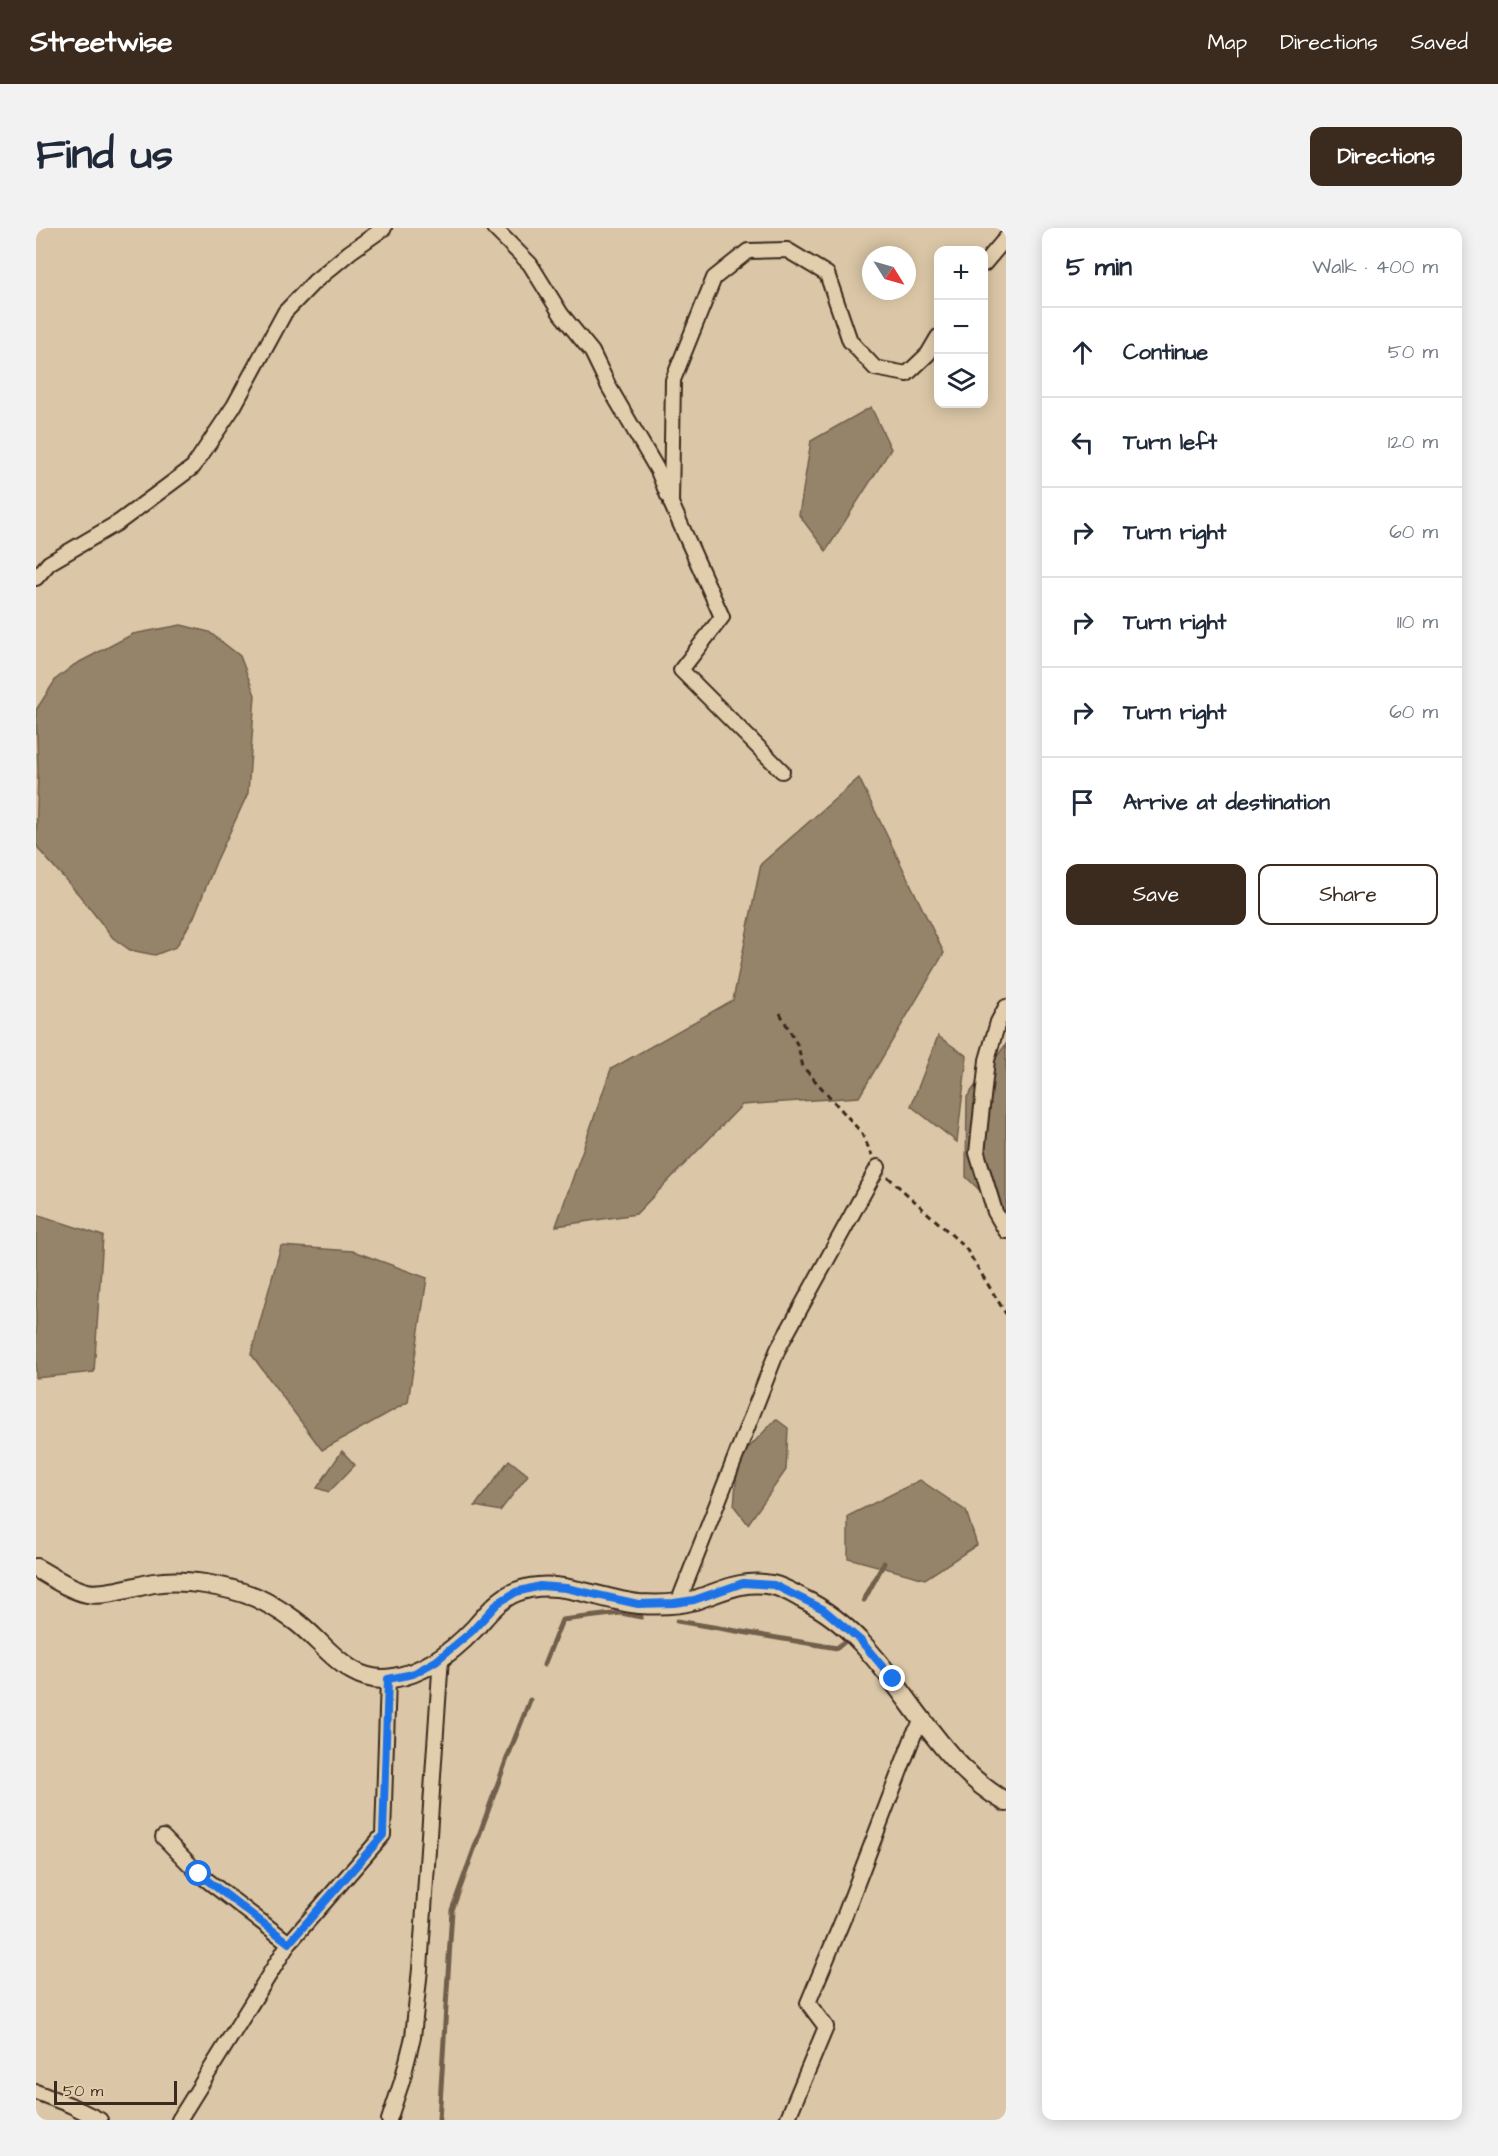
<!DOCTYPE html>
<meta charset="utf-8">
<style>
:root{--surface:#fff;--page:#f2f2f3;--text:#1f2937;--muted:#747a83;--line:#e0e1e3;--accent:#3b2a1e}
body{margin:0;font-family:"Architects Daughter",sans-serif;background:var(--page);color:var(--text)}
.controls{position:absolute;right:18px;top:18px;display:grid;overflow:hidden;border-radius:12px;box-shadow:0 3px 15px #0003}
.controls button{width:54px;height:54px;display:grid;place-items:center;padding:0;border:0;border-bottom:2px solid var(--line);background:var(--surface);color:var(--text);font:30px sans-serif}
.compass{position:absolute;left:826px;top:18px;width:54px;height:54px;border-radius:50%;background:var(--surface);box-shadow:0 3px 15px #0003;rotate:127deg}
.scale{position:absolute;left:18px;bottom:15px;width:123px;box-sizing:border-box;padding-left:6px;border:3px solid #3b2a1e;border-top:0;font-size:16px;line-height:21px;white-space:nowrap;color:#3b2a1e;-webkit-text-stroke:4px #e2cead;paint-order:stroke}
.stop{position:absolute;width:18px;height:18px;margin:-14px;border:4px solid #1a73e8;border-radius:50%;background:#fff}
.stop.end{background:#1a73e8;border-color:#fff;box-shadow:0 2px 6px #0008}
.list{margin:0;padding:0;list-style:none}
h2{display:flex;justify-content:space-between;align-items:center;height:78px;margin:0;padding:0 24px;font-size:26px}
h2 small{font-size:20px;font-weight:400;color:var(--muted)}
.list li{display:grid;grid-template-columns:39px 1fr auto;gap:18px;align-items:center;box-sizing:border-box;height:90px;padding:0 24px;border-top:2px solid var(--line)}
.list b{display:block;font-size:22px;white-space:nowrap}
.list em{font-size:20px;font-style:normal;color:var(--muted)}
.actions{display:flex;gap:12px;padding:18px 24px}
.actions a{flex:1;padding:14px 0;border:2px solid var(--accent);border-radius:12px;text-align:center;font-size:21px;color:var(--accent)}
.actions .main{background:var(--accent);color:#fff}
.icon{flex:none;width:33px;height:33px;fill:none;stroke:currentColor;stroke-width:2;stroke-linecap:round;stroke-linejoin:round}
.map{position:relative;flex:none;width:970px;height:1892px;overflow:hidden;border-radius:12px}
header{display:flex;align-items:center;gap:36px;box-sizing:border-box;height:84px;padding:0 30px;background:var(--accent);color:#fff}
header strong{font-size:28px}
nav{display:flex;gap:33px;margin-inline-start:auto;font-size:21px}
.intro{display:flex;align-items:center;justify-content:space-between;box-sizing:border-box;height:144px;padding:0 36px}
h1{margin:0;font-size:42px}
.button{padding:15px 27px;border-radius:12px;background:var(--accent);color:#fff;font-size:21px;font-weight:700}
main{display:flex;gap:36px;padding:0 36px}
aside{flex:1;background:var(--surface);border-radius:12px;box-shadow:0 3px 15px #0003}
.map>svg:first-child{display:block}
.water{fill:#95836b;stroke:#715f4c;stroke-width:1.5}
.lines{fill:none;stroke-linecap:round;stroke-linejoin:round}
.stream{stroke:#715f4c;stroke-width:5}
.minor-casing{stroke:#3b2a1e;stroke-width:18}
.tertiary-casing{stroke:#3b2a1e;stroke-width:22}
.path{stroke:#3b2a1e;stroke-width:3;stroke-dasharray:6 4.5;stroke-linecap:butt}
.minor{stroke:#e2cead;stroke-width:14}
.tertiary{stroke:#e2cead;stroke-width:18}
.route{stroke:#1a73e8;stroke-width:8}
</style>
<header>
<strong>Streetwise</strong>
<nav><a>Map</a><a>Directions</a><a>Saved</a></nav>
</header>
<div class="intro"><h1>Find us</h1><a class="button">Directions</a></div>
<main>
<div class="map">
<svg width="970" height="1892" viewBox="0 0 970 1892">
<rect width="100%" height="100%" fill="#dbc7a7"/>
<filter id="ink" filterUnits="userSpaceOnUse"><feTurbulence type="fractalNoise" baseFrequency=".0167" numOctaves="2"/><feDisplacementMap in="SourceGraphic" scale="12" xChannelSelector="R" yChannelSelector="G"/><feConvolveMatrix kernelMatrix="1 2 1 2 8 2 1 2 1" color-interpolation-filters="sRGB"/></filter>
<g filter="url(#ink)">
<!-- water -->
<path class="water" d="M835,179L855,221L790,323L763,287L775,213Z
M145,397L173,404L204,428L219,467L212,565L180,634L158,689L140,719L119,727L94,722L77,710L44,668L4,623L0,616L2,543L0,482L20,451L38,437L97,406Z
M823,550L908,725L823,869L706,877L600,986L520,998L575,841L697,772L725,636Z
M902,808L931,828L921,914L875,878Z
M970,816V988L930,949L931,869Z
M0,986L67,1008L58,1144L0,1150Z
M245,1018L317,1023L391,1050L372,1174L286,1222L215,1126Z
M740,1191L752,1200L750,1242L712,1296L698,1278L702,1231Z
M306,1223L319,1237L293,1264L281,1260Z
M473,1232L492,1247L464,1283L439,1278Z
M884,1252L930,1283L941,1317L889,1351L812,1330V1288Z"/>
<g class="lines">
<!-- stream -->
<path class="stream" d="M828,1372L848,1335
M641,1393L801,1420L808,1414
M508,1437L526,1392L585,1385L605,1389
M403,1892L416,1682L470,1533L494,1472"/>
<defs>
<path id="minor" d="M458,0L494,36L525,86L556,124L573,159L622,243L632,268
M948,36L970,10
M0,350L13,335L83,294L157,239L198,178L249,84L278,54L314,24L348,0
M746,543L645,442L686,389L635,275L637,152L678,50L712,23L751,22L791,46L814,113L839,140L871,146L892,126L902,109
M970,779L962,794L951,832L941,925L959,984L970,1003
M642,1375L742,1121L842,939
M127,1609L163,1646L253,1715
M0,1864L34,1877L64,1892
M143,1892L253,1715L347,1607L352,1451
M353,1892L366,1853L377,1809L384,1741L405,1429
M751,1892L790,1799L772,1775L808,1689L878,1506L886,1494"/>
<path id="tertiary" d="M0,1340C16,1349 33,1361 51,1365C68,1369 100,1358 118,1355C148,1350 190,1358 219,1369C232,1375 247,1384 258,1392C289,1414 312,1458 357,1450C389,1445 416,1424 438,1401C450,1388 462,1371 480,1364C520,1348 563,1372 603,1376C621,1377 642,1377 659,1372C687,1363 706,1351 736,1357C747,1359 758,1366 767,1371C857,1414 884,1525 970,1574"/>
</defs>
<!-- minor casing -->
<use href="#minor" class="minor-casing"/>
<!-- tertiary casing -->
<use href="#tertiary" class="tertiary-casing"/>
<!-- path -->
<path class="path" d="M744,785L762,818L767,839L825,904L836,927
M852,949L929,1019L970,1086"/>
<!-- minor -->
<use href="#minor" class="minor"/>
<!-- tertiary -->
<use href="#tertiary" class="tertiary"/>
</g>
</g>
<g class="lines" filter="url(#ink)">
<!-- route -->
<path class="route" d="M163,1646L253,1715L347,1607L352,1451L377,1446L400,1433L435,1404L462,1375L480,1364L504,1358L530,1360L602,1376L638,1375L658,1372L707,1355L738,1357L787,1381L824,1412L857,1451"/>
</g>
</svg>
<div class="controls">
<button>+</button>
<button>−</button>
<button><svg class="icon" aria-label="layers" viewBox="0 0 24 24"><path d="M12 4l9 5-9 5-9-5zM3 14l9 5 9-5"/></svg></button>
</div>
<svg class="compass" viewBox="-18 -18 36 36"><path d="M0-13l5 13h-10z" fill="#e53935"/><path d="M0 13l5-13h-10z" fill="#747a83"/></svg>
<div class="scale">50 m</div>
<div class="stop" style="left:163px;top:1646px"></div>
<div class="stop end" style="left:857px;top:1451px"></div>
</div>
<aside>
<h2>5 min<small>Walk · 400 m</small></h2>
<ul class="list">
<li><svg class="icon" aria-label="ahead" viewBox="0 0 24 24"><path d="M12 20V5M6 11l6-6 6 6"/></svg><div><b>Continue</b></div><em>50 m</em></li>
<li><svg class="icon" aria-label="left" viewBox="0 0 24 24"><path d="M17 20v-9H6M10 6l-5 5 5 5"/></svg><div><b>Turn left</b></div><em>120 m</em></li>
<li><svg class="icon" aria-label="right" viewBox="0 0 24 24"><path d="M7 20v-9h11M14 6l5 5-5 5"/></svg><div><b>Turn right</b></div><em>60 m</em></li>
<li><svg class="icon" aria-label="right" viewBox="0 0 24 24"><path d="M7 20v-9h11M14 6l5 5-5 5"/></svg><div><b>Turn right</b></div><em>110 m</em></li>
<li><svg class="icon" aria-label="right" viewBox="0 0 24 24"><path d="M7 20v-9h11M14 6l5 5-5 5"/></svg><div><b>Turn right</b></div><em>60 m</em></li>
<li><svg class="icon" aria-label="arrive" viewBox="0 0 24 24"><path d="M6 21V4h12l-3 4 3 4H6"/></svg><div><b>Arrive at destination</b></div></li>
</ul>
<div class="actions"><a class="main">Save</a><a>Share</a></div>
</aside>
</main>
